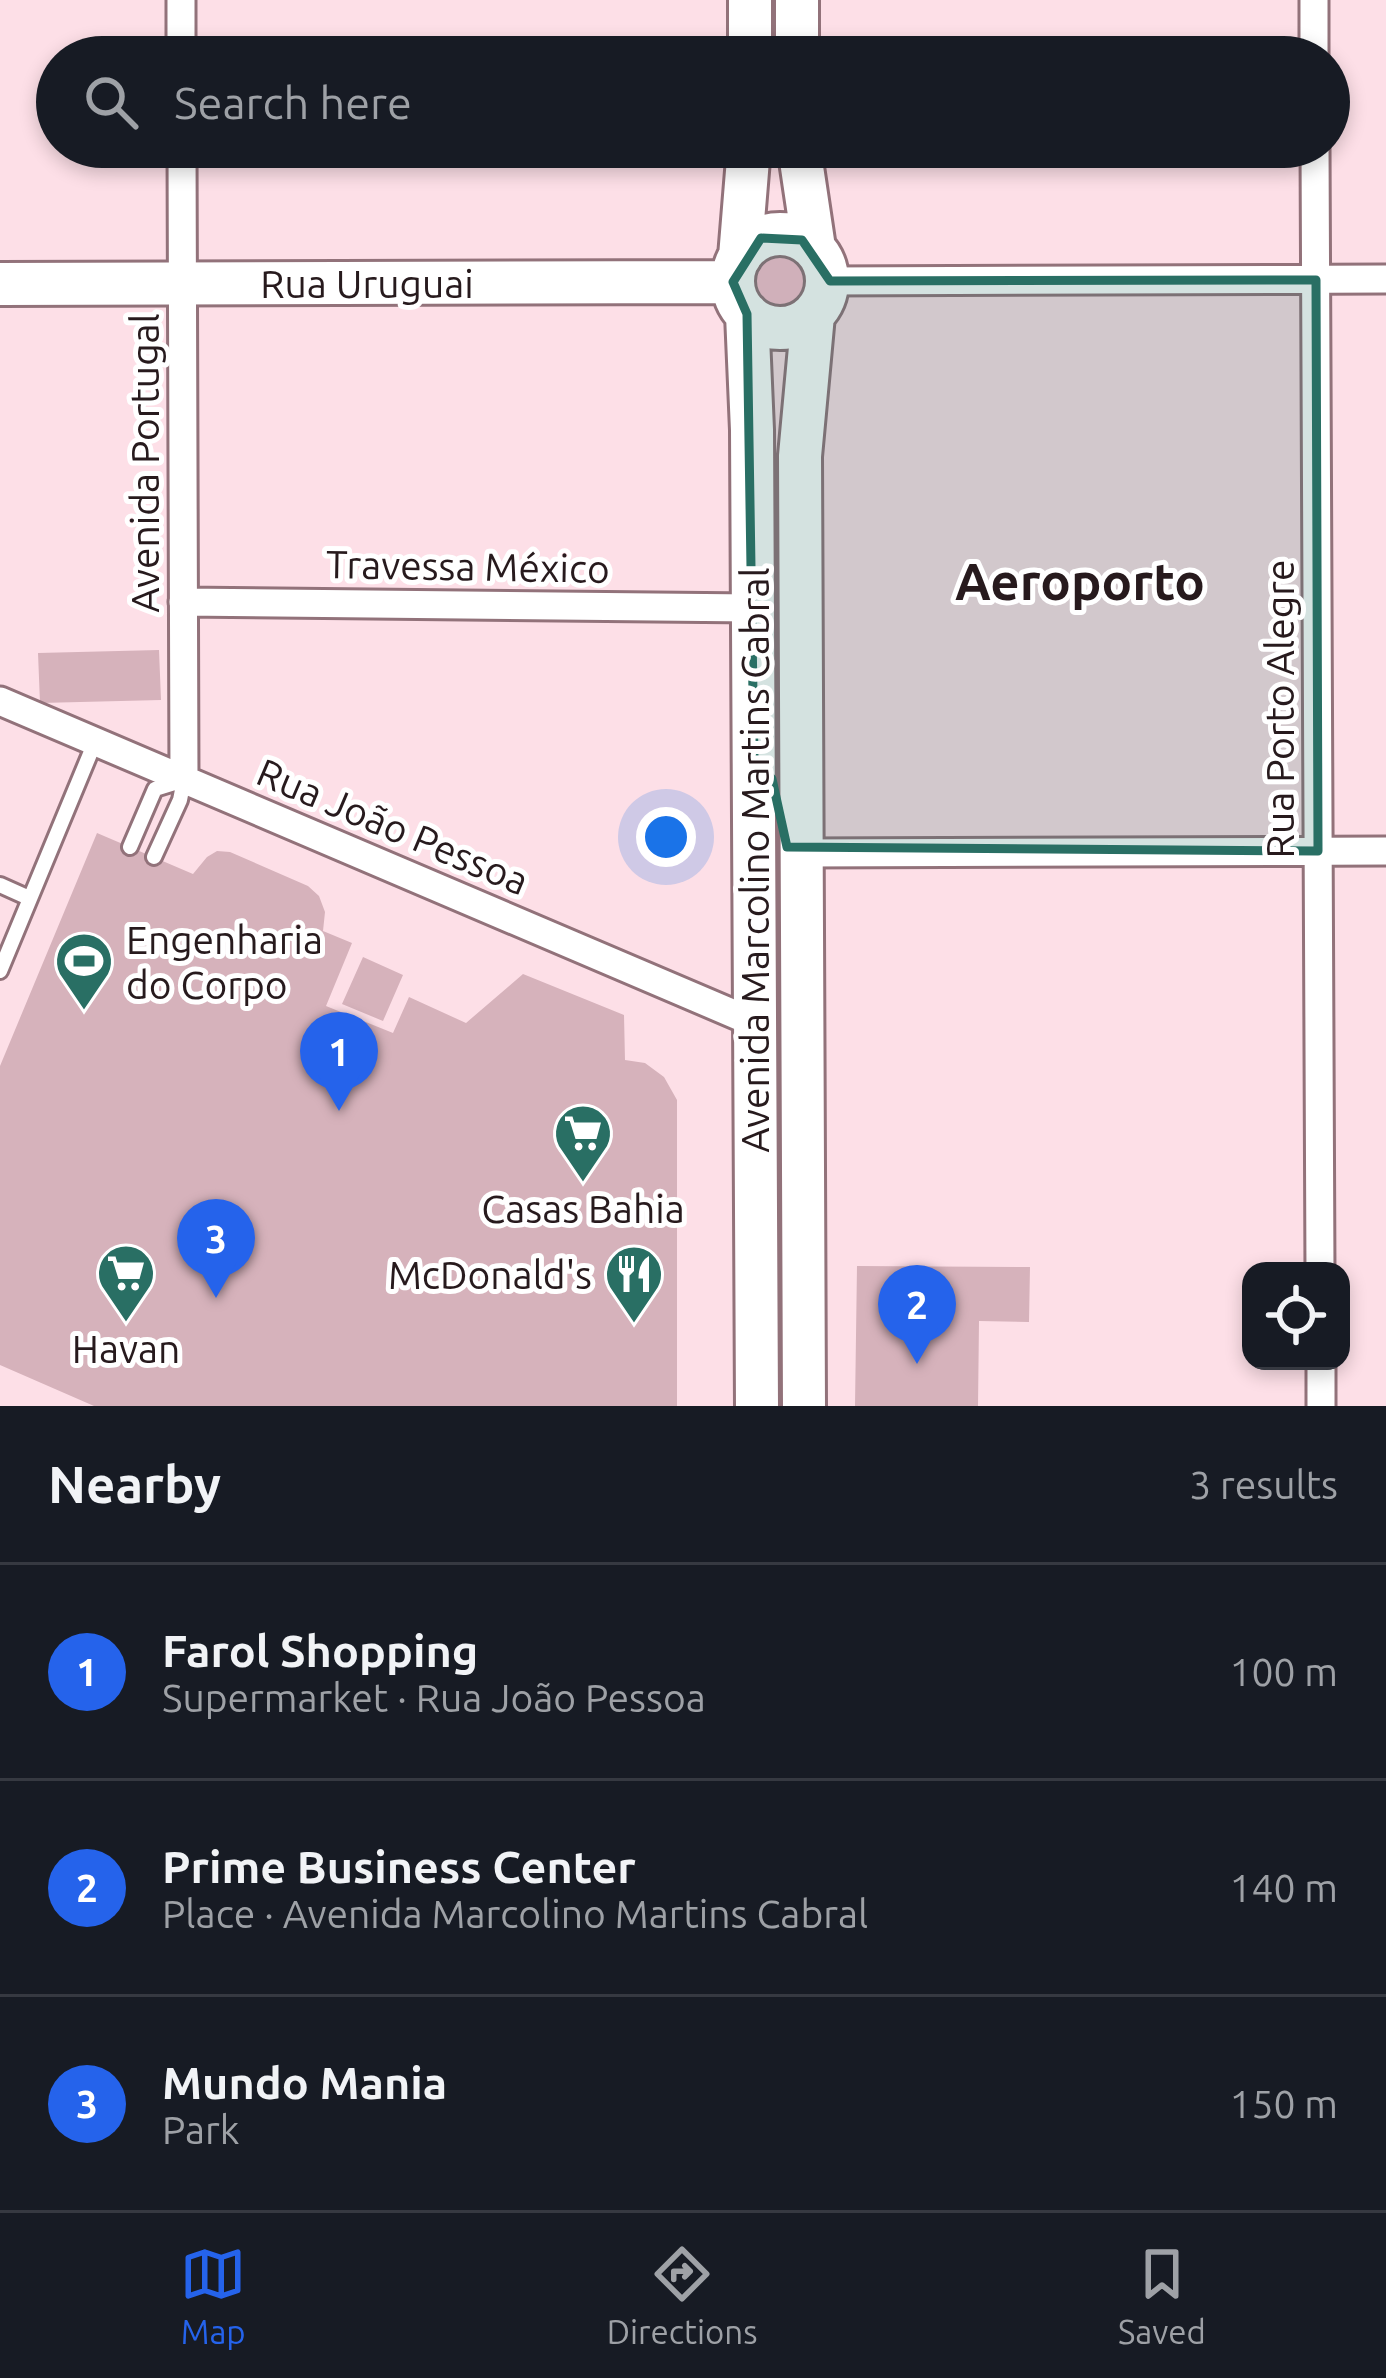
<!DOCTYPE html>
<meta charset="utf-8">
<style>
:root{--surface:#171b24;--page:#20242c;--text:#f1f3f6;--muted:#9ea1a6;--line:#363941;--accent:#2563eb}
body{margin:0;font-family:Ubuntu,sans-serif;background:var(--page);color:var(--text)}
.controls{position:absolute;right:36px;bottom:36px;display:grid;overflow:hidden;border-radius:24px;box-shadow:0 6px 18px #0003}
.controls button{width:108px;height:108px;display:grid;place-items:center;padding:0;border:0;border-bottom:3px solid var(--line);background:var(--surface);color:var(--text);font:60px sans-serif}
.you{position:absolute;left:666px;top:837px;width:42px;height:42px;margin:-30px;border:9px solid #fff;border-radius:50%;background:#1a73e8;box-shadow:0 0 0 18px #1a73e833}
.badge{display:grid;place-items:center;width:78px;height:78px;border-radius:50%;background:var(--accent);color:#fff;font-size:39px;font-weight:700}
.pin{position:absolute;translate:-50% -99px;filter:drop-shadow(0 3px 6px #0008)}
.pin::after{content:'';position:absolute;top:63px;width:42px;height:36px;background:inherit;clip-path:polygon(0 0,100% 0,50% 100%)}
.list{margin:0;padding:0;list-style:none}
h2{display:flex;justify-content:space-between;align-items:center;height:156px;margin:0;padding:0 48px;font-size:51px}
h2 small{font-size:39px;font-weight:400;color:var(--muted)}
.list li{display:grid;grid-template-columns:78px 1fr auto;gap:36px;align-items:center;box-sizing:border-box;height:216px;padding:0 48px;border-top:3px solid var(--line)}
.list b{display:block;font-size:45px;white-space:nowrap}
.list p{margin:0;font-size:39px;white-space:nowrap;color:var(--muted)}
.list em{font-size:39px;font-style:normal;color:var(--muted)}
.icon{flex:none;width:66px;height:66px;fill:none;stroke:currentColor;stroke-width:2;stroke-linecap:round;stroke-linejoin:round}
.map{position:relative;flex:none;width:1386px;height:1406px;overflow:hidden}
.search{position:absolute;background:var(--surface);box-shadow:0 6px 18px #0003;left:36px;right:36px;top:36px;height:132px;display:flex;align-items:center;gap:30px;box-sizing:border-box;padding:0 42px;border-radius:66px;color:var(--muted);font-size:45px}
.sheet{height:804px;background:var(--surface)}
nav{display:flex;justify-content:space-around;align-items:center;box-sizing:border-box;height:168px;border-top:3px solid var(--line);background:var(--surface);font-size:33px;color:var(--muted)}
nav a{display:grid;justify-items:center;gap:6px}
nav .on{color:var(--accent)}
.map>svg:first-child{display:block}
.green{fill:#fac1d0}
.building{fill:#d6b2bb}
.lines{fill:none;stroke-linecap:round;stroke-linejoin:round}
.service-casing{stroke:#92727a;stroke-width:20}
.minor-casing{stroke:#92727a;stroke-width:33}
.primary-casing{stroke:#92727a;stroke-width:48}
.service{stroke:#fff;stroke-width:14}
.minor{stroke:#fff;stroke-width:27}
.primary{stroke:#fff;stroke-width:42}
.marked{fill:#296f64;fill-opacity:0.2;stroke:#296f64;stroke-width:9;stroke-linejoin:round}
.labels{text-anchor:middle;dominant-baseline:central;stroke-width:10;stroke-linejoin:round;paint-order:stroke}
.street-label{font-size:39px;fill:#271a1d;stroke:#fff}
.poi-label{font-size:39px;fill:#271a1d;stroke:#fff}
.district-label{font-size:51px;font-weight:bold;fill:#271a1d;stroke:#fff}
</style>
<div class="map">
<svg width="1386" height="1406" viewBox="0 0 1386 1406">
<rect width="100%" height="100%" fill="#fddfe7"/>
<!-- green -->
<path class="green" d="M755 281a25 25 0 1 1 50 0a25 25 0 1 1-50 0Z"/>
<!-- building -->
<path class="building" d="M159,650L161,700L40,703L38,653Z
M97,833L193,874L207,857L217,851L230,852L308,886L319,896L325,912L323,931L352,943L326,1006L393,1033L409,997L466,1023L523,974L624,1015L625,1060L645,1063L664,1077L677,1100V1406H94L0,1365V1066Z
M363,957L403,975L383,1021L342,1004Z
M857,1266L1030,1267L1029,1322L979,1321L978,1406H855Z"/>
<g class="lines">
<defs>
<path id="service" d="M130,847L155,789L184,780L180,800L154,857
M0,885L29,898
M0,971L95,742"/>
<path id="minor" d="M181,0V57
M1314,0V57
M182,147L184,780
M1315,147L1320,1271
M827,281L1386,279
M183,602L753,608
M0,701L755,1023
M802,853L1386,851
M1321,1361V1406"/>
<path id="primary" d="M750,0V57
M797,0V57
M799,147L814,248
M733 281a47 47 0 1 1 94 0a47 47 0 1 1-94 0Z
M740,257L749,147
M0,284L733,282
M747,314L752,430L757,1406
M804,1406L800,456L813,315"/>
</defs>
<!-- service casing -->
<use href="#service" class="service-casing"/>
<!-- minor casing -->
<use href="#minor" class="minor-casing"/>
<!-- primary casing -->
<use href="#primary" class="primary-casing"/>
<!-- service -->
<use href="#service" class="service"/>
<!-- minor -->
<use href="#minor" class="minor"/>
<!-- primary -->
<use href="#primary" class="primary"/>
</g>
<!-- marked area -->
<path class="marked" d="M761,238L802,240L830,281L1316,280L1318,851L787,847L772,779L754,758L747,314L733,282Z"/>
<!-- icons -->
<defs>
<symbol id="stadium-pin" viewBox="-11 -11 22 30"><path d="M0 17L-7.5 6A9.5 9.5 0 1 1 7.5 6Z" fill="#296f64" stroke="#fff"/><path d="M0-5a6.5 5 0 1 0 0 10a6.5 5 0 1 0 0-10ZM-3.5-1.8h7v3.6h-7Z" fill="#fff"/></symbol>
<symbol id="supermarket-pin" viewBox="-11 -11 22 30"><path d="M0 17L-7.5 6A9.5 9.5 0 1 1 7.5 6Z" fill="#296f64" stroke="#fff"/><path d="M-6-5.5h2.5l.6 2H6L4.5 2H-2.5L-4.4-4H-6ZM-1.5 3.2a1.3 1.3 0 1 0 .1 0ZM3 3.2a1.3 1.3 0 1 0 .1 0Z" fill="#fff"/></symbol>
<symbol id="restaurant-pin" viewBox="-11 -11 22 30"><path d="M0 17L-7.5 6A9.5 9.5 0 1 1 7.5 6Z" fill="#296f64" stroke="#fff"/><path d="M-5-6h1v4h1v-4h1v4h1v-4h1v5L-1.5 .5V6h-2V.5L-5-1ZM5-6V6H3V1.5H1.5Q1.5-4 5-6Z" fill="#fff"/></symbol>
</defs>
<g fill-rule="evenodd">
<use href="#stadium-pin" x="51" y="928" width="66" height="90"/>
<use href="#supermarket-pin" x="550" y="1100" width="66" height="90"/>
<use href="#supermarket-pin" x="93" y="1240" width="66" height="90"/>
<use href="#restaurant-pin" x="601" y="1241" width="66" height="90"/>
</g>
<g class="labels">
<!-- street labels -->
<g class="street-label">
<text x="367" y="283">Rua Uruguai</text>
<text transform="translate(144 463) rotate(-90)">Avenida Portugal</text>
<text transform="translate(468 566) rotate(1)">Travessa México</text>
<text transform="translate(1279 709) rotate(-90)">Rua Porto Alegre</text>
<text transform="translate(393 826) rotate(23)">Rua João Pessoa</text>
<text transform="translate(754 860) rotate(-90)">Avenida Marcolino Martins Cabral</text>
</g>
<!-- poi labels -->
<g class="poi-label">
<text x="126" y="939" text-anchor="start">Engenharia<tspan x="126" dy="45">do Corpo</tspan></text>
<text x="583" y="1208">Casas Bahia</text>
<text x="592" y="1274" text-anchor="end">McDonald's</text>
<text x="126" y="1348">Havan</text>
</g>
<!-- district labels -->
<g class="district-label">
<text x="1080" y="581">Aeroporto</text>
</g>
</g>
</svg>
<div class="controls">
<button><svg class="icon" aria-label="locate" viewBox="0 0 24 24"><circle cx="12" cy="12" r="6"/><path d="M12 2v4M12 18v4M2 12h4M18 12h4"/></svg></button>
</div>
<div class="you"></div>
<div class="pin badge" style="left:339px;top:1111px">1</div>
<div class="pin badge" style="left:917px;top:1364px">2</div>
<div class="pin badge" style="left:216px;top:1298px">3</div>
<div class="search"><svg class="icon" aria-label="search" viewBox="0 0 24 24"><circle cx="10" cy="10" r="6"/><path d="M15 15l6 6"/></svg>Search here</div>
</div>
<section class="sheet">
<h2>Nearby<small>3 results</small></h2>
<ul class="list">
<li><span class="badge">1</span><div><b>Farol Shopping</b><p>Supermarket · Rua João Pessoa</p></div><em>100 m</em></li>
<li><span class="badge">2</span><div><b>Prime Business Center</b><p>Place · Avenida Marcolino Martins Cabral</p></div><em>140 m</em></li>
<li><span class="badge">3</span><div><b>Mundo Mania</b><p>Park</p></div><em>150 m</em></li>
</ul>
</section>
<nav>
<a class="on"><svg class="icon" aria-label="map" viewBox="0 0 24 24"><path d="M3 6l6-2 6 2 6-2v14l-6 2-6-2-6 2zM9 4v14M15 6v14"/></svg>Map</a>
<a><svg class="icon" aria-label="directions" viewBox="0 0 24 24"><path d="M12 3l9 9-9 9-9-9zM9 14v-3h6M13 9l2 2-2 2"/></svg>Directions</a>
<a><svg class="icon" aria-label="saved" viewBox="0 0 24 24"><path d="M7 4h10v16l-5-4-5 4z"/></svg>Saved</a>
</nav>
